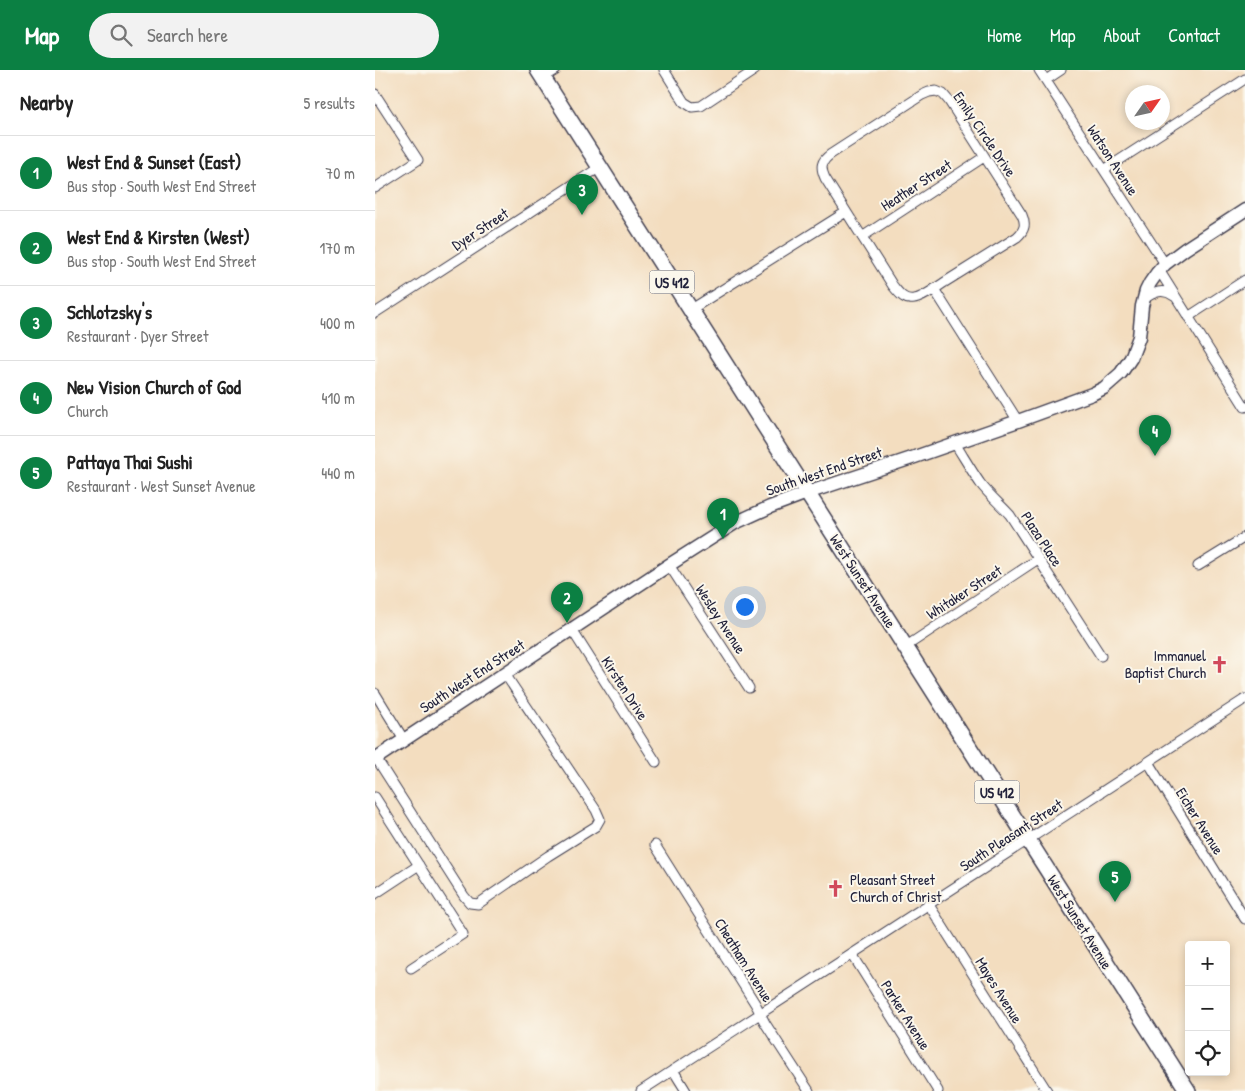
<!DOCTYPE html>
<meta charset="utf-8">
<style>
:root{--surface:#fff;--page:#f2f2f2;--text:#222;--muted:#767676;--line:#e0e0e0;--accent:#0b8043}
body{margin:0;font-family:"Patrick Hand",sans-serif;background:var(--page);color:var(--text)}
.controls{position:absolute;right:15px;bottom:15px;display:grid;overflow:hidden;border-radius:5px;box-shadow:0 2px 8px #0003}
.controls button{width:45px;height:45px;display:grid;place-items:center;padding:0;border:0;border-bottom:1px solid var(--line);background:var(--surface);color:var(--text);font:25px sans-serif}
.compass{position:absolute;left:750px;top:15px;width:45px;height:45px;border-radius:50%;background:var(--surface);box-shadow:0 2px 8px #0003;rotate:56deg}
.you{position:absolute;left:369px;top:536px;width:18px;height:18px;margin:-12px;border:4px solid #fff;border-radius:50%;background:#1a73e8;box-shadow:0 0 0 8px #1a73e833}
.badge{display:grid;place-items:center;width:32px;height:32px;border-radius:50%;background:var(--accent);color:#fff;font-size:16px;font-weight:700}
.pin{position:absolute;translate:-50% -41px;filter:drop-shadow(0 1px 2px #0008)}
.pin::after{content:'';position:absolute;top:26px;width:18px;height:15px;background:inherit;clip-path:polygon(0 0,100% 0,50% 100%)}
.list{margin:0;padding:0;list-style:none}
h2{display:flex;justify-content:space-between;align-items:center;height:65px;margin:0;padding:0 20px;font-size:21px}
h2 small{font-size:16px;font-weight:400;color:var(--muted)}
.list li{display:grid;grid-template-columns:32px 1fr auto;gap:15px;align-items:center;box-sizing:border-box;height:75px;padding:0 20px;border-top:1px solid var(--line)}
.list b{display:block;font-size:19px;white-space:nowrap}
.list p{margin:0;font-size:16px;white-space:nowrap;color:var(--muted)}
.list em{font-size:16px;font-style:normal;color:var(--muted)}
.icon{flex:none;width:28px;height:28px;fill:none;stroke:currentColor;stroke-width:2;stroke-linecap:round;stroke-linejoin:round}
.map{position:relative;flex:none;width:870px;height:1021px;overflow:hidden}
header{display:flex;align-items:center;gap:30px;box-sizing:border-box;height:70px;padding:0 25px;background:var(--accent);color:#fff}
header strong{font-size:24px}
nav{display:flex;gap:28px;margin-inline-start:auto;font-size:18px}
.search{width:350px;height:45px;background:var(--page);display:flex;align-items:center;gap:12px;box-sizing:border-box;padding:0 18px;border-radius:28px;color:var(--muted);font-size:19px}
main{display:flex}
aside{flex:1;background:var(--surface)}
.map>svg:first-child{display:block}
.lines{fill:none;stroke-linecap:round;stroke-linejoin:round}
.street-casing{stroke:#413e4f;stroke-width:11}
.secondary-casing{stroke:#413e4f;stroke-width:15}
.highway-casing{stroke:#413e4f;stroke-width:18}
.street{stroke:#fff;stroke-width:9}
.secondary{stroke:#fff;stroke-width:12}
.highway{stroke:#fff;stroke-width:15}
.labels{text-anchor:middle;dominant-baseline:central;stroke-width:4;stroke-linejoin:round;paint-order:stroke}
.shield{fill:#fbf7ec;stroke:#636270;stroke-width:1}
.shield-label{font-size:14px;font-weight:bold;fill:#22223b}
.street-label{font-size:15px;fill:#22223b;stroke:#fbf7ec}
.poi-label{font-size:15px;fill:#22223b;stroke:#fbf7ec;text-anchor:end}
</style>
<header>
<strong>Map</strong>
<div class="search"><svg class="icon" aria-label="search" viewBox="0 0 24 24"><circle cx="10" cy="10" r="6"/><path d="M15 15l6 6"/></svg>Search here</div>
<nav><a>Home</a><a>Map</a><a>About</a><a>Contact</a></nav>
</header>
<main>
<aside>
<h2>Nearby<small>5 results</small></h2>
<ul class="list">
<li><span class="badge">1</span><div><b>West End &amp; Sunset (East)</b><p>Bus stop · South West End Street</p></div><em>70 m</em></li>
<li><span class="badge">2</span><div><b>West End &amp; Kirsten (West)</b><p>Bus stop · South West End Street</p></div><em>170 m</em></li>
<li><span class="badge">3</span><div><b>Schlotzsky's</b><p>Restaurant · Dyer Street</p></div><em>400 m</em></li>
<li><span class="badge">4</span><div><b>New Vision Church of God</b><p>Church</p></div><em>410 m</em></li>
<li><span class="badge">5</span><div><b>Pattaya Thai Sushi</b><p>Restaurant · West Sunset Avenue</p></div><em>440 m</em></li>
</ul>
</aside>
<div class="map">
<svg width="870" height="1021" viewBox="0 0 870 1021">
<rect width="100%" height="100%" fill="#fbf7ec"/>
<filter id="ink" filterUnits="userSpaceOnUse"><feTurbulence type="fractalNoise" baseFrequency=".02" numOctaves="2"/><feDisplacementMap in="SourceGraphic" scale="10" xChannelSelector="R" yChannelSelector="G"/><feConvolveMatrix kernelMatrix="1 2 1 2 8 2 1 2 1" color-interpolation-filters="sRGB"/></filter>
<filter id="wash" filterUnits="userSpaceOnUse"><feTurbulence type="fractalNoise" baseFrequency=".0096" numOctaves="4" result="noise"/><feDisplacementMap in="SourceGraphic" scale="20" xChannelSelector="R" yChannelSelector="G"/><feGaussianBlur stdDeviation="1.12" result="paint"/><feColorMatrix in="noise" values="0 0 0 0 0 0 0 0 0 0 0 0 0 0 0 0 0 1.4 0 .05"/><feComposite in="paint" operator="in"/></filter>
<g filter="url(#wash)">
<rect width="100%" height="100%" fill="#f3ddbf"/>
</g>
<g filter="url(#ink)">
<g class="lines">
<defs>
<path id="street" d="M289,0L309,32L317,37L326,36L380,0
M664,0L790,194
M168,8L181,0
M671,10L686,0
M561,21L568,24L574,31L647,145C651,154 650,160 642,167C618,182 594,197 570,212C562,217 548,228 539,229C529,231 524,223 518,216L450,108C445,97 446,91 456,84L547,25L554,22Z
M0,24L43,90L0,118
M729,100L870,9
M487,167L609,87
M784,200L870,337
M559,219L643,351
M769,229C779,222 788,218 799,226
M315,240L471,142
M0,243L225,97
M813,247L870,210
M579,372C588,386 596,400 605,413C614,425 625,434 635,445L726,586
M294,495L374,618
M823,496L870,467
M197,560L281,692
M530,577L663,489
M0,623L29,670
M1,688L89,826L95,833L103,834L173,786L221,756L225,749L221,740L130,604
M773,692L870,849
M0,727L88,864L36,898
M280,775L381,935L390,953L434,1021
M0,824L44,795
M554,835L672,1021
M477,884L563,1021
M298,1000L311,1021
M266,1021L870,629"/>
<path id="secondary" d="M0,689L294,495L360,453L395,437L432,423L534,389L643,351L717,324L729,318L746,303L756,288L764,267L767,236L771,221L775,213L782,203L790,194L810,179L870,140"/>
<path id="highway" d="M163,0L813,1021"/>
</defs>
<!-- street casing -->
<use href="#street" class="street-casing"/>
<!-- secondary casing -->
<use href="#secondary" class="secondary-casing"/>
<!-- highway casing -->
<use href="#highway" class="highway-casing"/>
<!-- street -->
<use href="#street" class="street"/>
<!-- secondary -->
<use href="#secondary" class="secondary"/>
<!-- highway -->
<use href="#highway" class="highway"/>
</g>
</g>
<!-- icons -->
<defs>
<symbol id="church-bare" viewBox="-9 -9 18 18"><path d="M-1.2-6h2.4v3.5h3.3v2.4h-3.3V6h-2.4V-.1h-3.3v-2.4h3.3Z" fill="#d1495b" stroke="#fbf7ec" stroke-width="2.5" paint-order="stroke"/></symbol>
</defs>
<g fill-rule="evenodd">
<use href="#church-bare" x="832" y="582" width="25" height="25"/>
<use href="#church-bare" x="448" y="806" width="25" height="25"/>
</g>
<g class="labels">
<!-- shield labels -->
<g class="shield">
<rect x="274.5" y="200.5" width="45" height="23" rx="4"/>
<rect x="599.5" y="710.5" width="45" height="23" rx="4"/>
</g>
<g class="shield-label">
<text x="297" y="212">US 412</text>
<text x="622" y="722">US 412</text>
</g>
<!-- street labels -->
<g class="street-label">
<text transform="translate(610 64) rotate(56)">Emily Circle Drive</text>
<text transform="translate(738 90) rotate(57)">Watson Avenue</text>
<text transform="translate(541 115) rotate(-33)">Heather Street</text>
<text transform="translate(105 159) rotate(-33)">Dyer Street</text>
<text transform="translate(449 401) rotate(-19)">South West End Street</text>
<text transform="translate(667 469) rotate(57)">Plaza Place</text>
<text transform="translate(488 511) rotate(57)">West Sunset Avenue</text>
<text transform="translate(589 522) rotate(-33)">Whitaker Street</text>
<text transform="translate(346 549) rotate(57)">Wesley Avenue</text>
<text transform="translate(97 606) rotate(-33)">South West End Street</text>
<text transform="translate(250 618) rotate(57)">Kirsten Drive</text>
<text transform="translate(825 751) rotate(58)">Eicher Avenue</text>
<text transform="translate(636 765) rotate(-33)">South Pleasant Street</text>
<text transform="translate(705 852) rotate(58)">West Sunset Avenue</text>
<text transform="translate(369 890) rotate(58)">Cheatham Avenue</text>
<text transform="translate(624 920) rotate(58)">Mayes Avenue</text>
<text transform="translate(531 945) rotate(58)">Parker Avenue</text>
</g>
<!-- poi labels -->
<g class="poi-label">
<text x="831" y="585">Immanuel<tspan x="831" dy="17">Baptist Church</tspan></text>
<text x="475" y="809" text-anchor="start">Pleasant Street<tspan x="475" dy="17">Church of Christ</tspan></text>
</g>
</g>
</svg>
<div class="controls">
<button>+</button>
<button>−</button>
<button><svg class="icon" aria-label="locate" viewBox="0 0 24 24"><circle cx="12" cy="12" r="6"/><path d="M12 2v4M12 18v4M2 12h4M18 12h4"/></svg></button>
</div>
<svg class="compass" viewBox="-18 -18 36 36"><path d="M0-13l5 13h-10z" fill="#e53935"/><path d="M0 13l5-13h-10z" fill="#767676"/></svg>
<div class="you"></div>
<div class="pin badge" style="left:348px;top:469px">1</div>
<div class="pin badge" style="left:192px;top:553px">2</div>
<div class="pin badge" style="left:207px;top:145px">3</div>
<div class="pin badge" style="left:780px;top:386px">4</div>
<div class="pin badge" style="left:740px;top:832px">5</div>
</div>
</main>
